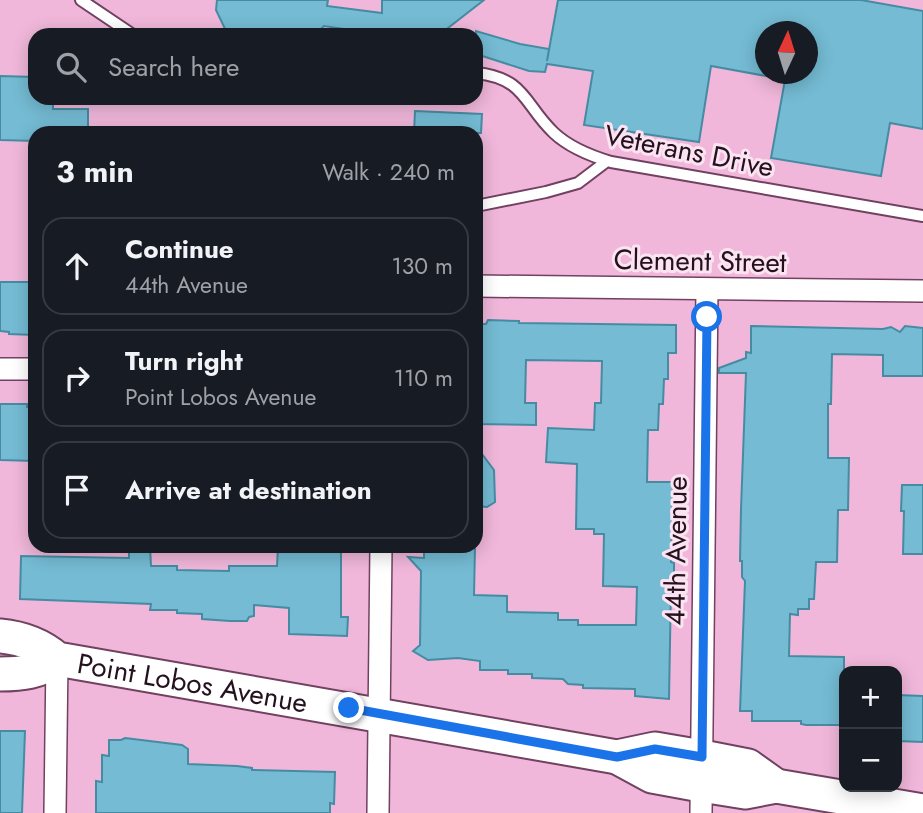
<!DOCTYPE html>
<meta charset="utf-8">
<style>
:root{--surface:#171b24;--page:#242831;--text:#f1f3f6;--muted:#9ea1a6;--line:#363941}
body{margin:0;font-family:Jost,sans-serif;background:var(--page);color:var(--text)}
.controls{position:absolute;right:21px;bottom:21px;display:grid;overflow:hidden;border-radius:14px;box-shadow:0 4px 18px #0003}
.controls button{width:63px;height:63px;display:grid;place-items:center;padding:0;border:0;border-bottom:2px solid var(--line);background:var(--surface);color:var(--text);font:35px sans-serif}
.compass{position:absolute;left:755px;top:21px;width:63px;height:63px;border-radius:50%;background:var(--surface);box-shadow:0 4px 18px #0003;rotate:4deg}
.stop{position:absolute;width:21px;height:21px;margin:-16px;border:5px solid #1a73e8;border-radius:50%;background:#fff}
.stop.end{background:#1a73e8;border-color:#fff;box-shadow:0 2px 7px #0008}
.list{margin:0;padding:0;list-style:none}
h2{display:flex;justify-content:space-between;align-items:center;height:91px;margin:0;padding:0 28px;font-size:30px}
h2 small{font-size:23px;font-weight:400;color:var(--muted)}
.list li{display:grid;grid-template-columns:46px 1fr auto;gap:21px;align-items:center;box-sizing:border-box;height:98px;margin:0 14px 14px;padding:0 14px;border:2px solid var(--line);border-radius:21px}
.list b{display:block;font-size:26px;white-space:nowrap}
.list p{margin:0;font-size:23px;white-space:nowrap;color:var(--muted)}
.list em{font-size:23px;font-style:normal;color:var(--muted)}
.icon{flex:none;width:38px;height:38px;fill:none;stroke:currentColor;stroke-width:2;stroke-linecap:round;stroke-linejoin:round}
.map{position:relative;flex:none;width:923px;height:813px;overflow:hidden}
.search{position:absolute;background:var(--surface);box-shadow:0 4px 18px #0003;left:28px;top:28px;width:455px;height:77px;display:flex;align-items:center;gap:18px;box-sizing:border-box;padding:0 24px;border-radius:21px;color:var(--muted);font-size:26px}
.panel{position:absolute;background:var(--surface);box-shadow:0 4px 18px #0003;left:28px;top:126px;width:455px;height:427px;border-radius:21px}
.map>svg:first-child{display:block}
.building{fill:#74bbd3;stroke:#458ca3;stroke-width:2}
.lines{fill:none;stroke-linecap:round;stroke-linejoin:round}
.service-casing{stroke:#714160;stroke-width:14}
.minor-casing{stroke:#714160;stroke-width:24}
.primary-casing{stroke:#714160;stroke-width:37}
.service{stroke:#fff;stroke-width:10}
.minor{stroke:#fff;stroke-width:21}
.primary{stroke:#fff;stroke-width:33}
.route{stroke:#1a73e8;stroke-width:9}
.labels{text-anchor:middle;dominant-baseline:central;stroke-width:6;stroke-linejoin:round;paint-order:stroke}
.street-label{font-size:28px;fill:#24111e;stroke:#fbe3f1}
</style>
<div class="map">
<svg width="923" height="813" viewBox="0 0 923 813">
<rect width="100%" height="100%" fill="#f0b7da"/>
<!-- building -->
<path class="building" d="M217,0H328L327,6L382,13V0H484L439,35H385L324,26L315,35H228L216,10Z
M558,0H861L923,11V129L890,123L881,176L771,158L786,74H808V32H766V76L711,66L699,142L584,125L593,71L547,64L545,72L529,71L476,54V31L520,44L549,49L547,61Z
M0,76L35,77V98H53V109H88V133H35V141L0,140Z
M415,111L482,114L481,133H414Z
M0,282H35V335L9,334V332L0,331Z
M488,320L519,321V323L676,325V353H668V379H664L663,404H659L658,430H648L647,482H673L671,562L674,563V584L671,586L669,699L635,696V689L583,688V685L568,684L563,679L532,678V674H508V670H480V661L458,658L428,660L413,651L420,645L421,571L408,557L424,558V546H475L474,595L507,596V612L558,613V620H578V625H636L637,587L603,586L604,534H594V529H576L577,464L546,462L548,428L594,430L595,403H601L602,361L526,360L525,403H536V425L476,424V324H486Z
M751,326L883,329L891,327L900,332L905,326L923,328V376H883V355L832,354L831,404H828V458H849L848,510H838L837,562H816L814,599H809V609H798V615L790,614L789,656L844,657V725H806L801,724V721H752V711H740L745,581L742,577V561H740L741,509L746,373H719V368L746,358V352L751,353Z
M0,404H27V407H35V461L0,460Z
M476,446L494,470L495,502L487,507L476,506Z
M902,485H923V554H903L904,511H901Z
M129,546H150L151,566H177V570L229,571V566H277L278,546H341V617H348L347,636L289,634V608L254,605V616L249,617L247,621H230L202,619V614L177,613V610H150L151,604L20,599L21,556L129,558Z
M897,695L923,696V742L897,741Z
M0,731H25L22,813H0Z
M125,738L182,745L188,749V764L237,766L252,768V770L335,772L334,804L330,803V813H96V781L102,782V755L109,756V740H121Z"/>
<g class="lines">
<defs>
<path id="service" d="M81,0L133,35
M476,73C526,78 524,105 554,133C570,148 591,156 611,162L923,216
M476,206L546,192L578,183L607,161"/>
<path id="minor" d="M476,286L923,291
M0,369H35
M55,813L57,659
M378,813L381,546
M701,813L707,289"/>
<g id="primary">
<path id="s1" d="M0,636C21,638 41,645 57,659L617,757L652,776L701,785L745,792L776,786L923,811"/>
<path d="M0,674C22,674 39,672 57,659"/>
<path d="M617,757L655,749L702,757L748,766L776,786"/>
</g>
</defs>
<!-- service casing -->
<use href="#service" class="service-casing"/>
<!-- minor casing -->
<use href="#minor" class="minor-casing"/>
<!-- primary casing -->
<use href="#primary" class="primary-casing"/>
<!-- service -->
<use href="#service" class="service"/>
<!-- minor -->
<use href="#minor" class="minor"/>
<!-- primary -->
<use href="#primary" class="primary"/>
</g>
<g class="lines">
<!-- route -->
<path class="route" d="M349,708L617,757L655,749L702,757L707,317"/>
</g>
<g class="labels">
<!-- street labels -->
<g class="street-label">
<text transform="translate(689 151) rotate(11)">Veterans Drive</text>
<text transform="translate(700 261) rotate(1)">Clement Street</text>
<text transform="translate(676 551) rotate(-89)">44th Avenue</text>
<text stroke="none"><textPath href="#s1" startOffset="200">Point Lobos Avenue</textPath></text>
</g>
</g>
</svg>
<div class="controls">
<button>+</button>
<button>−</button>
</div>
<svg class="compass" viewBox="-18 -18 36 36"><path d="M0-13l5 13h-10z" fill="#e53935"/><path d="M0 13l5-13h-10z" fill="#9ea1a6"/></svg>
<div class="stop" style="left:707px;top:317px"></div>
<div class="stop end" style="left:349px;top:708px"></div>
<div class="search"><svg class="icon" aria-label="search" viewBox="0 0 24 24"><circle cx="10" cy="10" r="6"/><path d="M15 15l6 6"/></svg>Search here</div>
<section class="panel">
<h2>3 min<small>Walk · 240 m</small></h2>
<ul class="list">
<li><svg class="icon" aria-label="ahead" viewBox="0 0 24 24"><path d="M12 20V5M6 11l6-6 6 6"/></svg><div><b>Continue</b><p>44th Avenue</p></div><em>130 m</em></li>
<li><svg class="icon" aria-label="right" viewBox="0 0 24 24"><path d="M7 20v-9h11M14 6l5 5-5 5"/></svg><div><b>Turn right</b><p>Point Lobos Avenue</p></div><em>110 m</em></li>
<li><svg class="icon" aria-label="arrive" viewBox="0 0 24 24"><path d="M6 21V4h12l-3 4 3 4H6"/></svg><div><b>Arrive at destination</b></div></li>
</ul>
</section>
</div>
